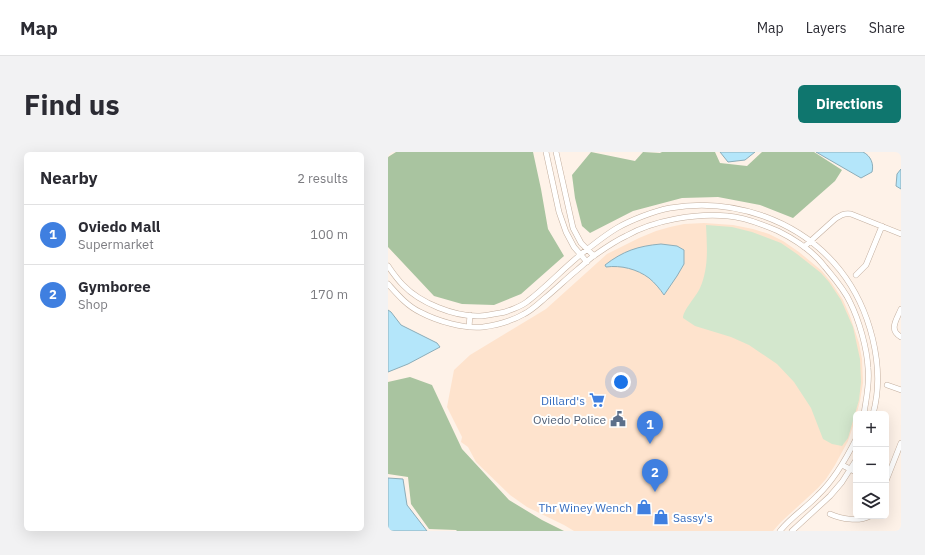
<!DOCTYPE html>
<meta charset="utf-8">
<style>
:root{--surface:#fff;--page:#f2f2f3;--text:#2b2b33;--muted:#7c7c81;--line:#e1e1e2;--accent:#0f766e}
body{margin:0;font-family:"IBM Plex Sans",sans-serif;background:var(--page);color:var(--text)}
.controls{position:absolute;right:12px;bottom:12px;display:grid;overflow:hidden;border-radius:6px;box-shadow:0 4px 16px #0002}
.controls button{width:36px;height:36px;display:grid;place-items:center;padding:0;border:0;border-bottom:1px solid var(--line);background:var(--surface);color:var(--text);font:20px sans-serif}
.you{position:absolute;left:233px;top:230px;width:14px;height:14px;margin:-10px;border:3px solid #fff;border-radius:50%;background:#1a73e8;box-shadow:0 0 0 6px #1a73e833}
.badge{display:grid;place-items:center;width:26px;height:26px;border-radius:50%;background:var(--accent);color:#fff;font-size:13px;font-weight:700}
.pin{position:absolute;translate:-50% -33px;filter:drop-shadow(0 1px 2px #0008)}
.pin::after{content:'';position:absolute;top:21px;width:14px;height:12px;background:inherit;clip-path:polygon(0 0,100% 0,50% 100%)}
.list{margin:0;padding:0;list-style:none}
h2{display:flex;justify-content:space-between;align-items:center;height:52px;margin:0;padding:0 16px;font-size:17px}
h2 small{font-size:13px;font-weight:400;color:var(--muted)}
.list li{display:grid;grid-template-columns:26px 1fr auto;gap:12px;align-items:center;box-sizing:border-box;height:60px;padding:0 16px;border-top:1px solid var(--line)}
.list b{display:block;font-size:15px;white-space:nowrap}
.list p{margin:0;font-size:13px;white-space:nowrap;color:var(--muted)}
.list em{font-size:13px;font-style:normal;color:var(--muted)}
.icon{flex:none;width:22px;height:22px;fill:none;stroke:currentColor;stroke-width:2;stroke-linecap:round;stroke-linejoin:round}
.map{position:relative;flex:none;width:513px;height:379px;overflow:hidden;border-radius:6px}
header{display:flex;align-items:center;gap:24px;box-sizing:border-box;height:56px;padding:0 20px;background:var(--surface);border-bottom:1px solid var(--line)}
header strong{font-size:19px}
nav{display:flex;gap:22px;margin-inline-start:auto;font-size:14px}
.intro{display:flex;align-items:center;justify-content:space-between;box-sizing:border-box;height:96px;padding:0 24px}
h1{margin:0;font-size:28px}
.button{padding:10px 18px;border-radius:6px;background:var(--accent);color:#fff;font-size:14px;font-weight:700}
main{display:flex;gap:24px;padding:0 24px}
aside{flex:1;background:var(--surface);border-radius:6px;box-shadow:0 4px 16px #0002}
.map>svg:first-child{display:block}
.built{fill:#fee3cd}
.green{fill:#d3e7cd}
.forest{fill:#a9c4a0}
.water{fill:#b4e6fa;stroke:#8cadb9}
.lines{fill:none;stroke-linecap:round;stroke-linejoin:round}
.minor-casing{stroke:#c3af9f;stroke-width:6}
.minor{stroke:#fff;stroke-width:5}
.labels{text-anchor:middle;dominant-baseline:central;stroke-width:4;stroke-linejoin:round;paint-order:stroke}
.shop-label{font-size:12px;fill:#366cbe;stroke:#fff;text-anchor:end}
.service-label{font-size:12px;fill:#4e5e75;stroke:#fff;text-anchor:end}
</style>
<header>
<strong>Map</strong>
<nav><a>Map</a><a>Layers</a><a>Share</a></nav>
</header>
<div class="intro"><h1>Find us</h1><a class="button">Directions</a></div>
<main>
<aside>
<h2>Nearby<small>2 results</small></h2>
<ul class="list">
<li><span class="badge" style="background:#3f7fe0">1</span><div><b>Oviedo Mall</b><p>Supermarket</p></div><em>100 m</em></li>
<li><span class="badge" style="background:#3f7fe0">2</span><div><b>Gymboree</b><p>Shop</p></div><em>170 m</em></li>
</ul>
</aside>
<div class="map">
<svg width="513" height="379" viewBox="0 0 513 379">
<rect width="100%" height="100%" fill="#fef2e8"/>
<!-- built -->
<path class="built" d="M316,71L345,73L365,77L381,82L395,89L411,100L434,119L443,130L455,148L462,164L471,191L474,207L475,231L472,249L467,268L460,289L447,313L438,327L430,336L393,370L385,379H186L176,373L139,355L122,343L88,310L80,295L73,290L74,285L59,255L66,218L82,203L158,157L219,102L251,86L268,79L282,75L296,72Z"/>
<!-- green -->
<path class="green" d="M318,73L344,75L364,80L393,91L409,102L433,121L441,130L453,148L465,175L472,207L473,230L471,248L460,286L454,294L444,292L435,287L423,256L406,230L389,212L361,193L343,185L307,174L295,166C295,158 308,145 312,136C321,116 319,94 318,73Z"/>
<!-- forest -->
<path class="forest" d="M8,0H145L153,37L160,77L176,104L133,142L106,153L74,152L46,144L0,95V5Z
M203,0L247,9L255,0L272,1L274,0H327L332,11L359,14L374,0H426L454,18L447,29L405,66L372,53L330,45L294,46L245,59L202,81L194,74L187,46L184,23Z
M22,225L44,233L74,297L121,348L154,368L176,379H69L68,378L41,377L23,352L20,325L0,322V230Z"/>
<!-- water -->
<path class="water" d="M332,0H367L357,8L340,10Z
M428,0H475C483,4 486,12 484,20L473,26Z
M513,17V37L508,34L509,22Z
M273,92L289,94L296,98V112L289,124L276,143C272,137 267,131 261,126C249,117 233,113 218,115L217,113C235,99 250,94 273,92Z
M0,158L3,160L13,173L49,191L52,195L20,212L0,220Z
M0,326L15,327L19,353L39,379H0Z"/>
<g class="lines">
<defs>
<path id="minor" d="M158,0L171,60L178,80L186,95L199,110
M168,0L185,76L193,91L206,104
M416,95L447,67C453,63 456,61 463,62L513,82
M0,114C5,121 9,127 15,133C32,151 67,165 92,164C98,164 105,162 112,161C119,160 134,154 140,149C161,133 179,112 201,96C210,89 219,82 229,76C243,68 266,59 282,56C345,45 412,68 452,118C482,156 498,215 485,262
M468,123L478,113L494,74
M0,132C9,142 19,154 32,160C49,169 76,177 95,175C109,173 124,169 136,162C144,158 150,152 157,146C168,137 178,127 189,118C195,113 201,107 207,103C217,96 227,89 238,84C266,68 308,61 340,64C356,65 376,73 390,79C408,88 425,99 437,115C446,126 456,137 462,150C471,168 479,196 480,216C482,231 478,247 476,262
M513,157C509,167 500,178 513,185
M81,175L82,163
M499,233L513,238
M454,313L468,320
M498,329L513,291
M442,362C453,367 471,370 482,364
M392,379C403,365 418,356 430,343C446,328 458,307 468,287
M404,379L442,344L454,330L468,308"/>
</defs>
<!-- minor casing -->
<use href="#minor" class="minor-casing"/>
<!-- minor -->
<use href="#minor" class="minor"/>
</g>
<!-- icons -->
<defs>
<symbol id="supermarket-bare" viewBox="-9 -9 18 18"><path d="M-6-5.5h2.5l.6 2H6L4.5 2H-2.5L-4.4-4H-6ZM-1.5 3.2a1.3 1.3 0 1 0 .1 0ZM3 3.2a1.3 1.3 0 1 0 .1 0Z" fill="#3f7fe0" stroke="#fff" stroke-width="2.5" paint-order="stroke"/></symbol>
<symbol id="civic-bare" viewBox="-9 -9 18 18"><path d="M-.6-6.5H3V-4.5H.6V-3L4-1V1h2V6H-6V1h2V-1L-.6-3ZM-1.2 2.5V6h2.4V2.5Z" fill="#5c6f8a" stroke="#fff" stroke-width="2.5" paint-order="stroke"/></symbol>
<symbol id="shop-bare" viewBox="-9 -9 18 18"><path d="M-5-2.5h2.3a2.7 3.5 0 0 1 5.4 0H5L5.5 6h-11ZM-1.5-2.5h3a1.5 2.3 0 0 0-3 0Z" fill="#3f7fe0" stroke="#fff" stroke-width="2.5" paint-order="stroke"/></symbol>
</defs>
<g fill-rule="evenodd">
<use href="#supermarket-bare" x="198" y="237" width="22" height="22"/>
<use href="#civic-bare" x="219" y="256" width="22" height="22"/>
<use href="#shop-bare" x="245" y="344" width="22" height="22"/>
<use href="#shop-bare" x="262" y="354" width="22" height="22"/>
</g>
<g class="labels">
<!-- shop labels -->
<g class="shop-label">
<text x="197" y="248">Dillard's</text>
<text x="244" y="355">Thr Winey Wench</text>
<text x="285" y="365" text-anchor="start">Sassy's</text>
</g>
<!-- service labels -->
<g class="service-label">
<text x="218" y="267">Oviedo Police</text>
</g>
</g>
</svg>
<div class="controls">
<button>+</button>
<button>−</button>
<button><svg class="icon" aria-label="layers" viewBox="0 0 24 24"><path d="M12 4l9 5-9 5-9-5zM3 14l9 5 9-5"/></svg></button>
</div>
<div class="you"></div>
<div class="pin badge" style="left:262px;top:292px;background:#3f7fe0">1</div>
<div class="pin badge" style="left:267px;top:340px;background:#3f7fe0">2</div>
</div>
</main>
